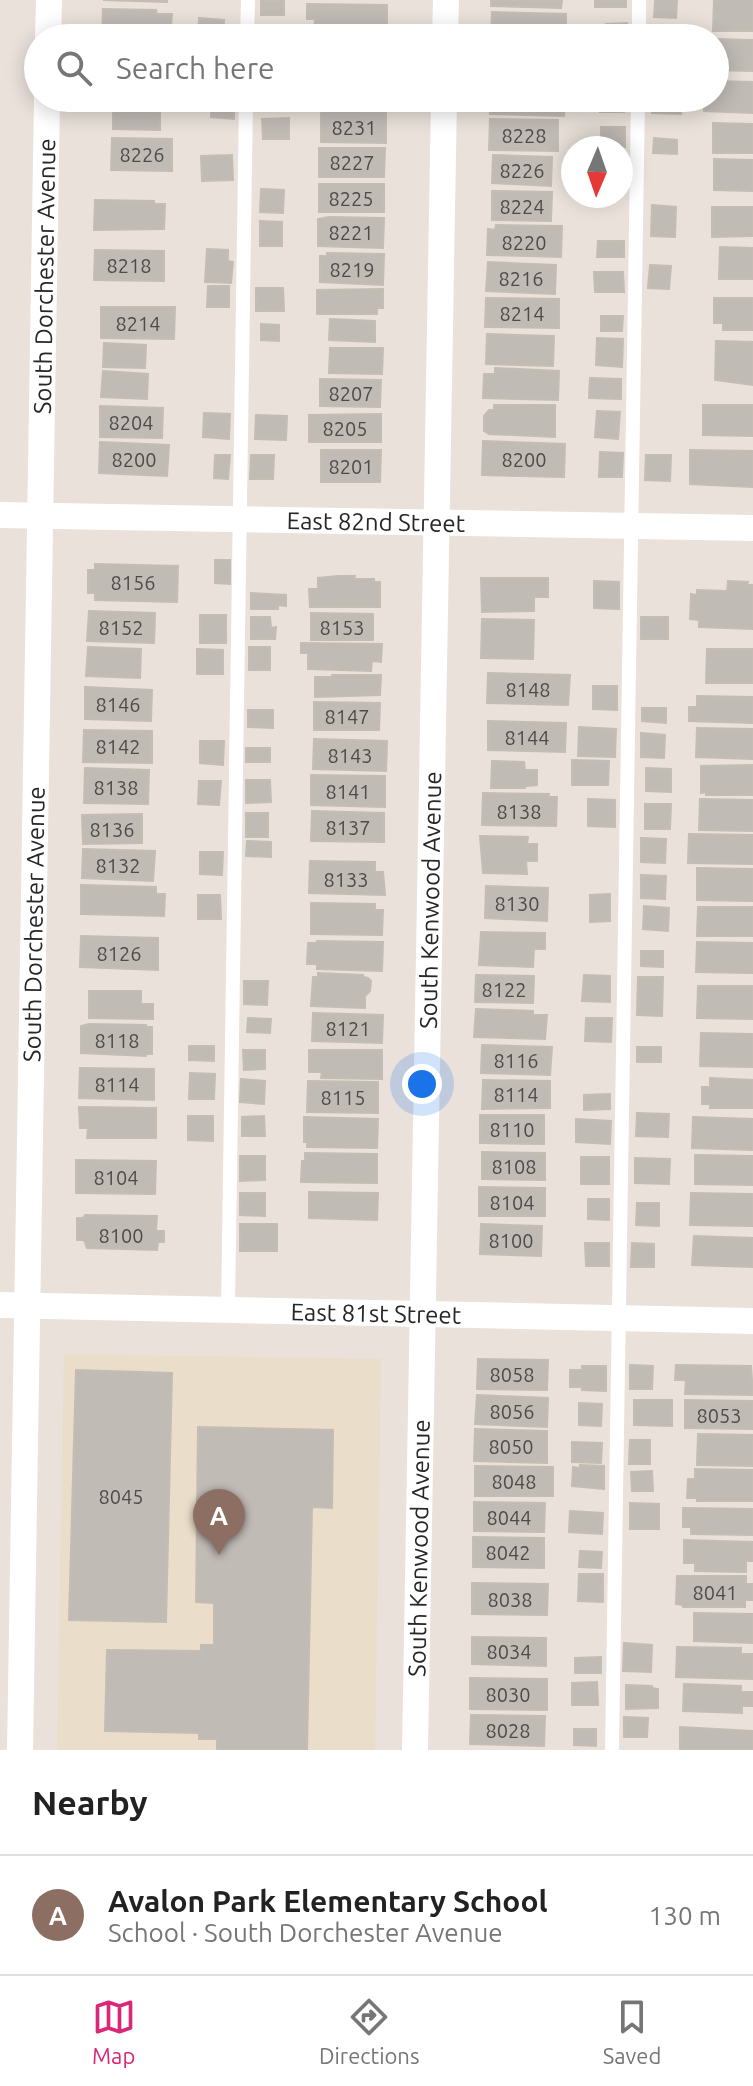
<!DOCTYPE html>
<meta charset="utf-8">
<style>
:root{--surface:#fff;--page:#f6f6f6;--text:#222;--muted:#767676;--line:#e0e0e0;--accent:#db2777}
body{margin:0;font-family:Ubuntu,sans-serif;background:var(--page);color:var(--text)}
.compass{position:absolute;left:561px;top:136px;width:72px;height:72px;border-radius:50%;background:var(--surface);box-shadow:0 4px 20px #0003;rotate:182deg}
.you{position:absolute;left:422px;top:1084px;width:28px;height:28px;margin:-20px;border:6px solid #fff;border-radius:50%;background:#1a73e8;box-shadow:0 0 0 12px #1a73e833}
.badge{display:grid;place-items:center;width:52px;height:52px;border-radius:50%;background:var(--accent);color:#fff;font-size:26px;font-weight:700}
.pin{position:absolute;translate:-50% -66px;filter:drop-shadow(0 2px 4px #0008)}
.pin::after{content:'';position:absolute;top:42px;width:28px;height:24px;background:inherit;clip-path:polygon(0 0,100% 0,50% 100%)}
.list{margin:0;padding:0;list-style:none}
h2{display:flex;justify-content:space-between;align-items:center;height:104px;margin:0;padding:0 32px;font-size:34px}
h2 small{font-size:26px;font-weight:400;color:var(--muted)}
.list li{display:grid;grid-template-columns:52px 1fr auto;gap:24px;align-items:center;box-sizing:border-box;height:120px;padding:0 32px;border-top:2px solid var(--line)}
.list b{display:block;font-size:30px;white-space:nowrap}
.list p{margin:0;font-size:26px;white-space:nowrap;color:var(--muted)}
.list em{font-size:26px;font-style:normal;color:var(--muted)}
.icon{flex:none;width:44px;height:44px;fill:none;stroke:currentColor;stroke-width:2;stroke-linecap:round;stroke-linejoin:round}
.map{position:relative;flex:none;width:753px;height:1750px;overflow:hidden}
.search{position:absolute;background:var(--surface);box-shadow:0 4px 20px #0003;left:24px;right:24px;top:24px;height:88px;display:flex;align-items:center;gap:20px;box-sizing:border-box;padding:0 28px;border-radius:44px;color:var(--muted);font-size:30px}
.sheet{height:224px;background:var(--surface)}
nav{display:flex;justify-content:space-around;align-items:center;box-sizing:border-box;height:112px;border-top:2px solid var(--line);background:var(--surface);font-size:22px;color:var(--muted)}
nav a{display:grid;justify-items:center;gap:4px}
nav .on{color:var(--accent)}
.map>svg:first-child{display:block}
.education{fill:#eaddca}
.building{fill:#c1bbb6;stroke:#c4bdb4;stroke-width:2}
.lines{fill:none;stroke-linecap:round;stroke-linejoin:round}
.lane{stroke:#fff;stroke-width:14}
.street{stroke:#fff;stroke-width:26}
.labels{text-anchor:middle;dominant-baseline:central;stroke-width:8;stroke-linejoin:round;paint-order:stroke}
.number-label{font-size:20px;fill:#4e4c4b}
.street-label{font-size:24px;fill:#272727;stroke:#fff}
</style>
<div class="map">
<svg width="753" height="1750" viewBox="0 0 753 1750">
<rect width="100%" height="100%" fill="#e9e1da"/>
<!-- education -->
<path class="education" d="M64,1354L381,1359L375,1750H57Z"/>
<!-- building -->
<path class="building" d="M103,0H167V2Z
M491,0H562L561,8L491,6Z
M595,0H626V7H595Z
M655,0H677L676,18L654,17Z
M714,0H753V31H713Z
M261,1H284V15H261Z
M307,4L387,5V32H314L315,19H307Z
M103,9L156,10L157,14H172L170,38H102Z
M492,12L566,14V38H491Z
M199,18L224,20L223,38H198Z
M627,23L628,36L607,37L606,24Z
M715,39L753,40V71L715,70Z
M715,81L753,82V113L704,111V98H715Z
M212,98H234V119L211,117Z
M259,98H283V105H258Z
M321,98H386V107L321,106Z
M490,98H565L564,116L490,114Z
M600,98H625L624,112H600Z
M653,98H681V114L652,113Z
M113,103L160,105V130L113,129Z
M321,110L386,112V143L321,142Z
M289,118V139H263L262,119Z
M490,119L558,120V151L489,150Z
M713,123L753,124V153H713Z
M601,127H625V147H601Z
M112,138L172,139V171L111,170Z
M654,138L677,140V154L653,153Z
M319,148H385L384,177H319Z
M232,155L233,180L202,181L201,156Z
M493,155L552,157L551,186L492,183Z
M714,159L753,160V191L714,190Z
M621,164H624V186H621Z
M319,184H384V212H319Z
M261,189L284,190L283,213L260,212Z
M492,191L552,192L551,221L492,220Z
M95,200L154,201V204H165L164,229L94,230Z
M652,205L676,207L675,237L651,236Z
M712,207H753V236L712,237Z
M329,217L384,218L383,248L318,246V219Z
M260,221L282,222V246H260Z
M496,225L562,226L561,257L487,255L488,229L495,230Z
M598,241H624V257H597Z
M720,247L753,248V279H719Z
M207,249L228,250V261L233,262L231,283L205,282Z
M95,250L164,251V281L94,280Z
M327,253L384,254L383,285L320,282V256H327Z
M488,262L556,265L555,294L486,291Z
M650,265L671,266L669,289L648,288Z
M594,272H623L624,292H595Z
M208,286H229V307H207Z
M256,288H283L284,311H256Z
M383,289V308H377V314H317V290Z
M486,298L559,299V328L485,327Z
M714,298H753V330H723V323H714Z
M101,307H175L174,339L101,338Z
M601,316H623L622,331H601Z
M330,319L375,321V342L329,340Z
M261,324L279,325V341L261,340Z
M487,334L554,336L553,366L486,364Z
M597,338L623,339L622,367L596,365Z
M716,341L753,342V385L715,380Z
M104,343L146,345L145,368L103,367Z
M330,348H383L382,374L329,373Z
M495,368L559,371L558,400L483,398L484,374H495Z
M103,371L148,374L147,399L101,397Z
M590,378L621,379V399L589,398Z
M320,379L381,380L380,407L320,406Z
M494,405H555V437L489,434L484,431V416L489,410H494Z
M703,405H753V436L703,435Z
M100,406L163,408L162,438L100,437Z
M597,411L620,412L618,439L595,437Z
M204,413L230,414L229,439L203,437Z
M381,414V442H309V415Z
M256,415L287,416L286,440L255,439Z
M483,441L565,444L564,477L482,475Z
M100,442L169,445L167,476L99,473Z
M321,450H381L380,482H321Z
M690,450L753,451V487L690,484Z
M600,452L623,453L622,477H599Z
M215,455H230L228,479L214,478Z
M251,455H274L273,479H250Z
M646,455H671L670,481L645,480Z
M215,560H230V584L215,583Z
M95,564L178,566L177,602L95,600V593H88V570H95Z
M338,576H355L354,579H374V582H380V607H310L309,589H318V578Z
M481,578H548V597H534V611L482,612Z
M594,581L619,582V609L594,608Z
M728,581L748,582L747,585H753V629L699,627V620L690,619L691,594L697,595V590L727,591Z
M251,593L286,595V606L278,605V609H251Z
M89,611L155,613L154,643L87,641Z
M311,613L373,614V640H311Z
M200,615H226V643H200Z
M251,617H270L271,628L276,627L275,639H251Z
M641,617H668V639H641Z
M482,619L534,620L533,659L481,658Z
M301,643L382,644L381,662L372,661L371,671L308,669V653H301Z
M88,647L141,649L140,678L86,676Z
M249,647H270V670H249Z
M197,649L223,650V674H197Z
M707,649H753V683H706Z
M488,673L570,675L568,705L487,703Z
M332,675H381L380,695L315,697V677H332Z
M593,686H617V710L593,709Z
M85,687L152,690L151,721L85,719Z
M697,696L753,697V723L689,721V707H697Z
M314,702L380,703L379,730H314Z
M642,708H666V723L642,721Z
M248,710H273V728L248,727Z
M488,721L566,723L565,752L488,750Z
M579,727L616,729L615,757L578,756Z
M697,728L753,729V759L696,757Z
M84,730L152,731V763L83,762Z
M641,733L665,735L664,758L641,757Z
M314,739L387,741L386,771L313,769Z
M200,741H224L223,765L200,763Z
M246,748H270V762H246Z
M572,760L609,761L608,785H572Z
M492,761L524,762L525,770H537V785L526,786L525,788H491Z
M753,765V795H706V792L701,793V766Z
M85,768L149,770L148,804L84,803Z
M646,768L671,769V792L646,791Z
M311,775L385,776V807L311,805Z
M246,780H270L271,802L246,803Z
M199,781H221L219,805L198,804Z
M483,793L549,794L548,797H557L556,826L482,825Z
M588,799L615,800V827L588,826Z
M700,799L753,800V831L699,830Z
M645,804H671L670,829H645Z
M312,811L384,813V842L311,841Z
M246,813H268V837H246Z
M142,814V843L83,844L82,815Z
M689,834L753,835V864L688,863Z
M480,836L528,837L527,844H537V861H526L527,874L483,873Z
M641,838L666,839L665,863L641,862Z
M247,841L271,842V857L246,856Z
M83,849L155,851L153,881L82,878Z
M200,852H223L222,875L200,874Z
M310,861L375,862V872H383L385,895L309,893Z
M697,868L753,869V901L697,900Z
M641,875L666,876L665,899L641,898Z
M81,885L156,887V894H165L164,916L81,914Z
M486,886L548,888L547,921L485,918Z
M610,894V921L590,922V895Z
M198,895H220L221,919H198Z
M311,903L375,904V910H383L382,935L311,934Z
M644,906L669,908L668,931L643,929Z
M698,907H753V936H697Z
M481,932L545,933V949H534L533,967L479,965Z
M81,936L158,938V970L80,967Z
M317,941L383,942L382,971L317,969V964H307L308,943H316Z
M697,942L753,943V973L696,972Z
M641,951H663V967L641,966Z
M318,973L363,975V977L368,978L371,981L370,991L365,996V1008L311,1006L313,977H318Z
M476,975L534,976L533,1003L475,1002Z
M584,975L610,976V1002L582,1001Z
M638,977H663L662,1016L637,1015Z
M244,981H268L267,1005L244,1004Z
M698,986H753V1019L697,1018Z
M89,991H141V1004H153V1019L89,1018Z
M476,1009L533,1011V1015H547L545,1039L474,1037Z
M313,1013L383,1015L382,1043L312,1041Z
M248,1018L271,1019L270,1033L247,1032Z
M586,1018H612L611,1042L585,1041Z
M89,1024L146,1025V1027H152V1054H146V1056L81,1053V1026Z
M701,1033L753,1034V1067L700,1066Z
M482,1045L552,1047L550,1075L481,1073Z
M189,1046H214V1061L189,1060Z
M637,1047H661V1062H637Z
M243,1050H265V1069L244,1070Z
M309,1050H382V1079L321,1078L322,1072H309Z
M80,1068L154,1069V1100L79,1098Z
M190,1073L215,1074L214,1099H189Z
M710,1078L753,1080V1108H710V1104H702V1087H710Z
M241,1079L265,1081L264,1104L240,1102Z
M483,1080L550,1081V1108L482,1109Z
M308,1081L378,1082V1113L307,1112Z
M610,1094V1109L584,1110V1095Z
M79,1107L156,1108V1138H87L88,1128H80Z
M637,1113L669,1114L668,1137L636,1136Z
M480,1115H544V1144L480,1143Z
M188,1116H213V1141L188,1140Z
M264,1116L265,1136H242V1117Z
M304,1117L378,1119L377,1148L307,1147V1142H304Z
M693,1117L753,1119V1150L692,1148Z
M576,1119L611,1121L610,1144L576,1142Z
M482,1152L545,1153V1180L482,1179Z
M305,1153L377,1154V1183L301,1182L302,1161H305Z
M695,1155L753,1156V1185L695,1184Z
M240,1156H265V1180L240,1181Z
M581,1157H609V1184H581Z
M635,1158L670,1159L669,1184L635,1183Z
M76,1160L156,1161L155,1194L76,1193Z
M479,1187L545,1188V1216H479Z
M309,1192L378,1193L377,1220L309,1218Z
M240,1193H265V1216L240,1215Z
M691,1193L753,1194V1226L690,1225Z
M588,1199H609V1220L588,1219Z
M637,1203H659V1226L636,1225Z
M85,1215L157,1216L156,1231H164V1242H158L157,1250L87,1248L84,1240H77V1218H83Z
M240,1224H277V1251H240Z
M481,1224L542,1226L541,1256L480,1254Z
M694,1236L753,1238V1267L692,1265Z
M585,1243H609V1266H586Z
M632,1243L654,1244V1267H631Z
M478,1359L548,1360L547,1390L477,1389Z
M630,1365L653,1366L652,1389H630Z
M676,1365L751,1366L753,1395L685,1394L686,1380H675Z
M582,1366H606V1391L582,1390V1387H570V1370H582Z
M76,1370L172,1373L166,1622L69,1620Z
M477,1395L548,1398L547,1427L475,1424Z
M634,1400H672V1426L634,1425Z
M685,1400L753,1401V1429L685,1428Z
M579,1403L602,1404L601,1426L579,1425Z
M198,1427L333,1430L332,1508L312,1507L307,1750H217V1739H199V1733L105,1731L107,1650L201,1651V1645H214V1603L196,1602Z
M475,1429L547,1431V1463L474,1461Z
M698,1434L753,1435V1466L697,1465Z
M630,1440H650V1464H629Z
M572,1442L602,1443L601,1463L572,1462Z
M580,1465L604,1466V1489L572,1486L573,1467L580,1468Z
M475,1466L553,1467V1496H475Z
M695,1469L753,1470V1501H697V1498H687L688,1479H695Z
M652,1471L653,1491H632L631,1472Z
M474,1502L545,1503L544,1532L474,1531Z
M630,1503L659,1504V1529H630Z
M683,1508L753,1509V1535L691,1534V1527H683Z
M570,1511L603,1513L602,1534L569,1532Z
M473,1537L544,1538V1568L473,1567Z
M684,1540L753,1542V1561H746V1572L695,1571V1563H684Z
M580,1551L602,1552L601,1568L579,1567Z
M579,1574H603V1602L578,1601Z
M677,1576H746V1584H753V1600H745V1607H683V1605L676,1604Z
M472,1583L548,1584L547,1615L472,1614Z
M694,1613L753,1614V1643L694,1641Z
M472,1637L546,1638V1666L472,1664Z
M624,1643L652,1645L651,1672L623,1671Z
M677,1647L741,1648V1654H753V1679L676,1677Z
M601,1657V1673H575V1658Z
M470,1678L547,1679V1710L470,1709Z
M597,1682L598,1705H572V1683Z
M684,1684L741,1686V1692H753V1706H742V1713L683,1711Z
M626,1685L652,1686V1688L658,1689V1708L626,1709Z
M471,1715L545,1716L544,1746L470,1744Z
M624,1717L648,1718L647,1737H624Z
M680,1727L753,1731V1750H680Z
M574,1729H596V1746L574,1745Z"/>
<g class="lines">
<!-- lane -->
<path class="lane" d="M247,38L248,0
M639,38V0
M228,1310L246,98
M612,1750L638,98"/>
<!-- street -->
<g class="street">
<path d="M48,38L49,0"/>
<path d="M445,38L446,0"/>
<path id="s1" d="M0,515L753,528"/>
<path id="s2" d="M0,1305L753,1321"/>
<path id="s3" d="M20,1750L47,98"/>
<path id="s4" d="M415,1750L444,98"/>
</g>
</g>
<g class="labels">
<!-- number labels -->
<g class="number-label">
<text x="354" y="127">8231</text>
<text x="524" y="135">8228</text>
<text x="142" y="154">8226</text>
<text x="352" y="162">8227</text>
<text x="522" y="170">8226</text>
<text x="351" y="198">8225</text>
<text x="522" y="206">8224</text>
<text x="351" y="232">8221</text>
<text x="524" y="242">8220</text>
<text x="129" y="265">8218</text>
<text x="352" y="269">8219</text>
<text x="521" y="278">8216</text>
<text x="522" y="313">8214</text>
<text x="138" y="323">8214</text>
<text x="351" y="393">8207</text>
<text x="131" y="422">8204</text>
<text x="345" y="428">8205</text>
<text x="134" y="459">8200</text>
<text x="524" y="459">8200</text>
<text x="351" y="466">8201</text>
<text x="133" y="582">8156</text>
<text x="121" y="627">8152</text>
<text x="342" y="627">8153</text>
<text x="528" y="689">8148</text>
<text x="118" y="704">8146</text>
<text x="347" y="716">8147</text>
<text x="527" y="737">8144</text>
<text x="118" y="746">8142</text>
<text x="350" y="755">8143</text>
<text x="116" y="787">8138</text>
<text x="348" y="791">8141</text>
<text x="519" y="811">8138</text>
<text x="348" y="827">8137</text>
<text x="112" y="829">8136</text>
<text x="118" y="865">8132</text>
<text x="346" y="879">8133</text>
<text x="517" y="903">8130</text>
<text x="119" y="953">8126</text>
<text x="504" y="989">8122</text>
<text x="348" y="1028">8121</text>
<text x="117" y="1040">8118</text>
<text x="516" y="1060">8116</text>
<text x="117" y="1084">8114</text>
<text x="516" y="1094">8114</text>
<text x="343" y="1097">8115</text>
<text x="512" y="1129">8110</text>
<text x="514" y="1166">8108</text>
<text x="116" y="1177">8104</text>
<text x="512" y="1202">8104</text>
<text x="121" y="1235">8100</text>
<text x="511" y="1240">8100</text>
<text x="512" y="1374">8058</text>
<text x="512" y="1411">8056</text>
<text x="719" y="1415">8053</text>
<text x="511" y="1446">8050</text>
<text x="514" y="1481">8048</text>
<text x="121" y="1496">8045</text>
<text x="509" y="1517">8044</text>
<text x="508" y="1552">8042</text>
<text x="715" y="1592">8041</text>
<text x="510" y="1599">8038</text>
<text x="509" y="1651">8034</text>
<text x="508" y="1694">8030</text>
<text x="508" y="1730">8028</text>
</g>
<!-- street labels -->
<g class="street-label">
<text stroke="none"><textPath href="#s3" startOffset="1474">South Dorchester Avenue</textPath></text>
<text stroke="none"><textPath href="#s1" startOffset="376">East 82nd Street</textPath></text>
<text stroke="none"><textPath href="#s4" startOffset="850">South Kenwood Avenue</textPath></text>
<text stroke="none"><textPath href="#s3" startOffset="826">South Dorchester Avenue</textPath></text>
<text stroke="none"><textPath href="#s2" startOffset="376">East 81st Street</textPath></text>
<text stroke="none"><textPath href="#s4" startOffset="202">South Kenwood Avenue</textPath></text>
</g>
</g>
</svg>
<svg class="compass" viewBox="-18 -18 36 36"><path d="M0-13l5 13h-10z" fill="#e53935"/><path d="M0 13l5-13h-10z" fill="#767676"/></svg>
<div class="you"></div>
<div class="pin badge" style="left:219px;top:1555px;background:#8d6e63">A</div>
<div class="search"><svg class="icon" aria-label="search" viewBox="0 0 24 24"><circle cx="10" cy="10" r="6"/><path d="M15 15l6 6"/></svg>Search here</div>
</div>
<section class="sheet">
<h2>Nearby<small></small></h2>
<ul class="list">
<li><span class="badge" style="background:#8d6e63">A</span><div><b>Avalon Park Elementary School</b><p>School · South Dorchester Avenue</p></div><em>130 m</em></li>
</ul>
</section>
<nav>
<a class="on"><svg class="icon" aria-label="map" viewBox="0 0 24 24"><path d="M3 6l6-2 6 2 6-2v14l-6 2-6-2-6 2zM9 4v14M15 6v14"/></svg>Map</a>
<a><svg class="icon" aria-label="directions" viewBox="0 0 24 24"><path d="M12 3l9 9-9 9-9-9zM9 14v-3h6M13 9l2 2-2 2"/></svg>Directions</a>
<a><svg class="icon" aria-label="saved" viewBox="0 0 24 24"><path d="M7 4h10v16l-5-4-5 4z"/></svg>Saved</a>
</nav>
